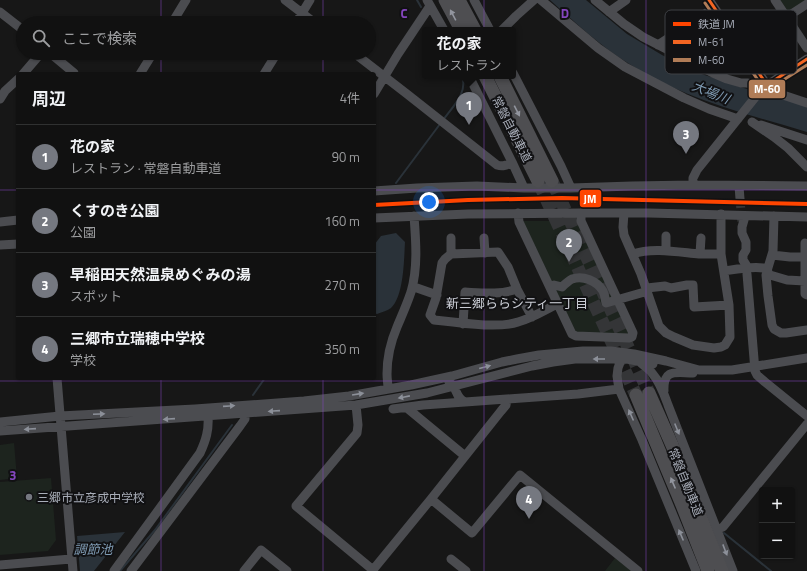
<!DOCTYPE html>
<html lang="ja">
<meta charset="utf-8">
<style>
:root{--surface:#111;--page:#1e1f1f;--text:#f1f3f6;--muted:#9c9d9f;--line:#303131;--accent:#757880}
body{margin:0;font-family:"Titillium Web","Noto Sans JP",sans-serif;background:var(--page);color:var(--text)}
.controls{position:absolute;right:12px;bottom:12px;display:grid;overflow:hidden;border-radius:4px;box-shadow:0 1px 3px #0004}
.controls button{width:36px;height:36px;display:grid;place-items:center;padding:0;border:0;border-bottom:1px solid var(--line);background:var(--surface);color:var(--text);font:20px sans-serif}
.you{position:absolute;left:429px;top:202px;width:14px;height:14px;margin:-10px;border:3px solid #fff;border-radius:50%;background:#1a73e8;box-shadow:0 0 0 6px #1a73e833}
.badge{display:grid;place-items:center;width:26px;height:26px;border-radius:50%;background:var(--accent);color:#fff;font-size:13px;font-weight:700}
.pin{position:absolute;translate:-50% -33px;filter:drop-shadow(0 1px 2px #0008)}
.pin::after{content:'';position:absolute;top:21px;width:14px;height:12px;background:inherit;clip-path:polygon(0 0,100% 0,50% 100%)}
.popup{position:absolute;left:422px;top:27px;width:94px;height:52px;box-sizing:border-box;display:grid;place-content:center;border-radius:4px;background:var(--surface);filter:drop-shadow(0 1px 3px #0005);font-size:13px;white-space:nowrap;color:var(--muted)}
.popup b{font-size:15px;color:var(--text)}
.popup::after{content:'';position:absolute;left:50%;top:100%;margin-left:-8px;border:8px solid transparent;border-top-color:var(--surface)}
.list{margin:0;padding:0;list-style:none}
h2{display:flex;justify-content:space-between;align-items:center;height:52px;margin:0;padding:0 16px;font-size:17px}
h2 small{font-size:13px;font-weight:400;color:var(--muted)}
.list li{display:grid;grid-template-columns:26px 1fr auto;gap:12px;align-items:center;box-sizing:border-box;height:64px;padding:0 16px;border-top:1px solid var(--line)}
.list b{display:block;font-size:15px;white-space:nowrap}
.list p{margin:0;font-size:13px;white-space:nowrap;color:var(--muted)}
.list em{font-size:13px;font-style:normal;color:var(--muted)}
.icon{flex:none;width:22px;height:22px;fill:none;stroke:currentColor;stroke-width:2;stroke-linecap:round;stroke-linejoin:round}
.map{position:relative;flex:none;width:807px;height:571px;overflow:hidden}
.search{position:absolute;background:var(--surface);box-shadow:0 1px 3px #0004;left:16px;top:16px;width:360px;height:44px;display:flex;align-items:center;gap:10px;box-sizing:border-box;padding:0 14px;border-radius:22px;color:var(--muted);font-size:15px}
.panel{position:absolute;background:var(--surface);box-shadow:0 1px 3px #0004;left:16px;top:72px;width:360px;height:308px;border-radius:4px}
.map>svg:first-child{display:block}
.green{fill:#1d241e}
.water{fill:#2a3239}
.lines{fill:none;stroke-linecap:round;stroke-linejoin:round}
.stream{stroke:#2a3239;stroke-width:2}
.minor-tunnel{stroke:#343537;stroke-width:9;stroke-dasharray:9 4.5;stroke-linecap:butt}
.highway-tunnel{stroke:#343537;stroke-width:13;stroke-dasharray:13 6;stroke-linecap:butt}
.minor{stroke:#4b4c50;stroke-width:9}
.highway{stroke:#4e4e51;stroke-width:13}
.bus-1-casing{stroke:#111113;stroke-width:6}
.bus-2-casing{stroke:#111113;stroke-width:6}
.bus-1{stroke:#f26522;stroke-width:3}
.bus-2{stroke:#b07c57;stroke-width:3}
.rail-1-casing{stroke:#111113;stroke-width:7}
.rail-1{stroke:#ff4500;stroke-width:4}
.oneway{fill:#92959e}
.oneway2{fill:#8c9099}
.grid{fill:none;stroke:#8446be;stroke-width:1;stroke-opacity:0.55}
.poi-dot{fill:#757880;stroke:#111113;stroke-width:1.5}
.labels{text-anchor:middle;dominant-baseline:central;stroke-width:4;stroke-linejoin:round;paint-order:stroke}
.street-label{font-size:12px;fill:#a8adb8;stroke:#111113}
.poi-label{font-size:12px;fill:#a8adb8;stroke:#111113;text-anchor:start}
.water-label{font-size:13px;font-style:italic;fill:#7f9bb3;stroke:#111113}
.neighbourhood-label{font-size:13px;fill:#c9ccd4;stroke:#111113}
.key{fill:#111113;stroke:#3e4045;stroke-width:1}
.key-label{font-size:11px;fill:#a8adb8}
.grid-label{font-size:13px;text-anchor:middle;font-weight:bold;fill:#8446be;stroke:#111113;stroke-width:4;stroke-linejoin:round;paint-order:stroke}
.line-badge{stroke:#111113;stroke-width:1.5}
.badge-label{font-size:11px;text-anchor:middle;font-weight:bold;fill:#fff}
</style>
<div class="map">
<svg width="807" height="571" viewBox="0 0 807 571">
<rect width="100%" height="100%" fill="#171717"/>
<!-- green -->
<path class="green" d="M780,0H807L789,11L787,10Z
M524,221H577L629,333L628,336L577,334L522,223Z
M14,443L17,478L0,480V445Z
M51,478L56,540L48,551L0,555V482Z
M615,558L632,571H605Z"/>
<!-- water -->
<path class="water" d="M550,0H586L627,34L662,55L698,73L721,80L740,87L807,105V132C747,114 684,99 631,65C601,47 576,23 550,0Z
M396,233L405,242C404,259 404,296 391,308C387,311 381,312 377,314L374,313V245L381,236Z
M125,532L94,571H80L77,536Z"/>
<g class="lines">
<!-- stream -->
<path class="stream" d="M417,0L421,7
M436,29L437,30
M444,119C453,106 468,93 462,76
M396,183L440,124
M253,395L265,378
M724,533L771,571
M120,571L155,530L232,425"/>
<!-- minor-tunnel -->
<path class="minor-tunnel" d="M740,199L742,223"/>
<!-- highway-tunnel -->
<path class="highway-tunnel" d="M538,181L636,395
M552,181L649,393"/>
<!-- minor -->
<path class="minor" d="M285,0L315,23
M427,0L444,30
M474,0L490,30
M541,0L598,48L625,67L684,98L709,109L738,119
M595,0L624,24L643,37L713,73L727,79L741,83H747L765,87L775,91L780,94L807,103
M709,0L767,85
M775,0L807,48
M0,12L23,30
M609,12L626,0
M787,17L807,4
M172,23L186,0
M296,23L310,0
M502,30L516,16L534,0
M658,45L714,8
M50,53L74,73
M354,53L407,94L497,165C503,167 507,165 512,162
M513,73L561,166L571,188
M23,74L41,53
M140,74L153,53
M264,74L277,53
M469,76L512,162L524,188
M374,94L398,54L430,6
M0,99L5,91L18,79
M752,122L774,137L788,148L807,167
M761,125L807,140
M693,185V178L697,170L761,90L766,86L807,59
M739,186L740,199
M374,191L417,188L477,186L524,188H571L632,186L693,185L807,186
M518,213L519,222L572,334L576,336L629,338L632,337L633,333L581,221V213
M624,213L623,227L624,235L641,274L659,326L666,333L674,337L693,345L714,348L721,347L725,345L730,337L729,305L721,254V214
M774,216L773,251L767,271L766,275L768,296L772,325L774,329L781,333H786L807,330
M374,218L468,214L581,213H649L807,217
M744,220L742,227V233L746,242V250L743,255V260L748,268
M0,222L18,220
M484,238L485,253
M805,243V294L807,295
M0,245L18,244
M666,250V236
M451,254V238
M633,254C652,247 678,252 699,254C706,254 713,254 721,254
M700,254L701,238
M772,255L790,257H807
M724,271C737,269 751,266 764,268L770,275L787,280L805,281
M747,274L755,371L757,375L765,382L807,416
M550,287L554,285L562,287C565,284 568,281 572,279C583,275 597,281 603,291C605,295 605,299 606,303L648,291
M417,288L437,295
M647,288L665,286L671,288L687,285H693L694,307L729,305
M532,317L517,289L508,267L498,252L451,254L445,259L442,263L436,298L430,315L434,320C451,322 467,324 484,325C495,325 507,326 518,322C532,318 545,310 557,304
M463,324L465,292C483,293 500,295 517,289
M623,355L618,368L617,376L619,389L642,440L696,571
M640,362C644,366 649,369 652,373C660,382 664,394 668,405L733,571
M57,378L73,571
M449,382C458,388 455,398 465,402L578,394L619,389
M388,389C388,384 387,379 387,374C387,358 391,341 397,327C402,315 407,304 411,292C418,268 416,242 414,216
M664,391C663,368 676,373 693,373
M507,399L506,405L501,411L431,499L472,533L520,475L638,571
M356,405L358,425L357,433L296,506L373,570
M407,408L465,456
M393,409L423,405L465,402
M0,422L60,416L195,409L304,401L349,396L411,385L452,376L502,362L517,359L539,355L583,351H611L634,354L666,361L699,370H732L807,358
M0,431L356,405L427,393L532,366L553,362L575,359H627L653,364
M717,529L723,527L807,424
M451,559L466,571
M0,565L71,559
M114,571L200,453C206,440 209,430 208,416
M131,571L240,426L245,419V414
M244,571L261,550L287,571
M372,571L431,499"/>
<!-- highway -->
<path class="highway" d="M445,0L461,30
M459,0L475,30
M485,76L538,181
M500,76L552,181
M649,393L672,445L722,571
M636,395L682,505L708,571"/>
<defs>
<path id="bus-1" d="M709,0L767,85
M767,85L807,59"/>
<path id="bus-2" d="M705,3L764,89H769L807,65"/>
</defs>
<!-- bus-1 casing -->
<use href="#bus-1" class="bus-1-casing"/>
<!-- bus-2 casing -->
<use href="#bus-2" class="bus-2-casing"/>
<!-- bus-1 -->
<use href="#bus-1" class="bus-1"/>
<!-- bus-2 -->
<use href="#bus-2" class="bus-2"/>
<defs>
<path id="rail-1" d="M374,205L468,200L562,198L807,204"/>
</defs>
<!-- rail-1 casing -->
<use href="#rail-1" class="rail-1-casing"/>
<!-- rail-1 -->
<use href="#rail-1" class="rail-1"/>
</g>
<!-- one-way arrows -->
<defs><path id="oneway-solid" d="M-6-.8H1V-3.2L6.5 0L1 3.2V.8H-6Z"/></defs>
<g class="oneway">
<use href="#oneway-solid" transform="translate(453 15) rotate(-118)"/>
<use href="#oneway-solid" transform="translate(517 111) rotate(63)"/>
<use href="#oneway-solid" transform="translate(673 483) rotate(-113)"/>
</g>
<g class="oneway2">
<use href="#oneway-solid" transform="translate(599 359) rotate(-180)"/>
<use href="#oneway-solid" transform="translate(485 367) rotate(-15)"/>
<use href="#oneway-solid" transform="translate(358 394) rotate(-9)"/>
<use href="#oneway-solid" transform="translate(404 397) rotate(169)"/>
<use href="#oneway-solid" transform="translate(229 406) rotate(-4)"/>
<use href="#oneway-solid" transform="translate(274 411) rotate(176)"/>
<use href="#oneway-solid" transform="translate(99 414) rotate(-3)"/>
<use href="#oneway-solid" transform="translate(631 415) rotate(-114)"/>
<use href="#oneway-solid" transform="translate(169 419) rotate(176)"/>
<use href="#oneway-solid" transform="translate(30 429) rotate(176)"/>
<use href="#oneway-solid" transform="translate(677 429) rotate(68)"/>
<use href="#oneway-solid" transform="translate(681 535) rotate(-113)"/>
<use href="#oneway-solid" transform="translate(725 550) rotate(69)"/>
</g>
<!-- grid -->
<path class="grid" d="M161,0V23M323,0V23M484,0V571M646,0V571M161,53V74M323,53V74M0,190H18M374,190H807M161,378V571M323,378V571M0,381H807"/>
<!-- markers -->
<circle class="poi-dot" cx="29" cy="497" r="4"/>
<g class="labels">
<!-- street labels -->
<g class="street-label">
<text transform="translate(512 129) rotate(63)">常磐自動車道</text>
<text transform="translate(686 482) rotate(68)">常磐自動車道</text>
</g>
<!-- poi labels -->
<g class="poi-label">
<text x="37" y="497">三郷市立彦成中学校</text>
</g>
<!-- water labels -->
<g class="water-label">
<text transform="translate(711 92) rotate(22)">大場川</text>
<text x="93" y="549">調節池</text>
</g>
<!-- neighbourhood labels -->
<g class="neighbourhood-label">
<text x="517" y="303">新三郷ららシティ一丁目</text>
</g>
</g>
<!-- legend -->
<rect x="665" y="10" width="132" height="64" rx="6" class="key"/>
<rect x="673" y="22" width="18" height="4" fill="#ff4500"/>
<rect x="673" y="40" width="18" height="4" fill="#f26522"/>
<rect x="673" y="58" width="18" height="4" fill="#b07c57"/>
<g class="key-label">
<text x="698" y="28">鉄道 JM</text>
<text x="698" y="46">M-61</text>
<text x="698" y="64">M-60</text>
</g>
<g class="grid-label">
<text x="404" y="18">C</text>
<text x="565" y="18">D</text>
<text x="13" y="480">3</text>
</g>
<g class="line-badge">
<rect x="748" y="79" width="38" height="20" rx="4" fill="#b07c57"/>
<rect x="579" y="189" width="23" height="19" rx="4" fill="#ff4500"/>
</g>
<g class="badge-label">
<text x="767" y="93">M-60</text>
<text x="590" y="203">JM</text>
</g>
</svg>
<div class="controls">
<button>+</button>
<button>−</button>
</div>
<div class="you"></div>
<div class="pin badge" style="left:469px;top:125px">1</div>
<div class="popup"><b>花の家</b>レストラン</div>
<div class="pin badge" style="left:569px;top:262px">2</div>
<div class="pin badge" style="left:686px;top:154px">3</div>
<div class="pin badge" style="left:529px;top:519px">4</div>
<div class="search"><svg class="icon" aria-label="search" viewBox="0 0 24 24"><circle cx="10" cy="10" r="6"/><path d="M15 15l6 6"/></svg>ここで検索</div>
<section class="panel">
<h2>周辺<small>4件</small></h2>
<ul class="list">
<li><span class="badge">1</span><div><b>花の家</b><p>レストラン · 常磐自動車道</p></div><em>90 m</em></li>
<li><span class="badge">2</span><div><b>くすのき公園</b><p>公園</p></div><em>160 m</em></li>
<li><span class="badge">3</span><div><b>早稲田天然温泉めぐみの湯</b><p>スポット</p></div><em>270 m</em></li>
<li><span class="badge">4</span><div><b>三郷市立瑞穂中学校</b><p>学校</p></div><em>350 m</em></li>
</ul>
</section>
</div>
